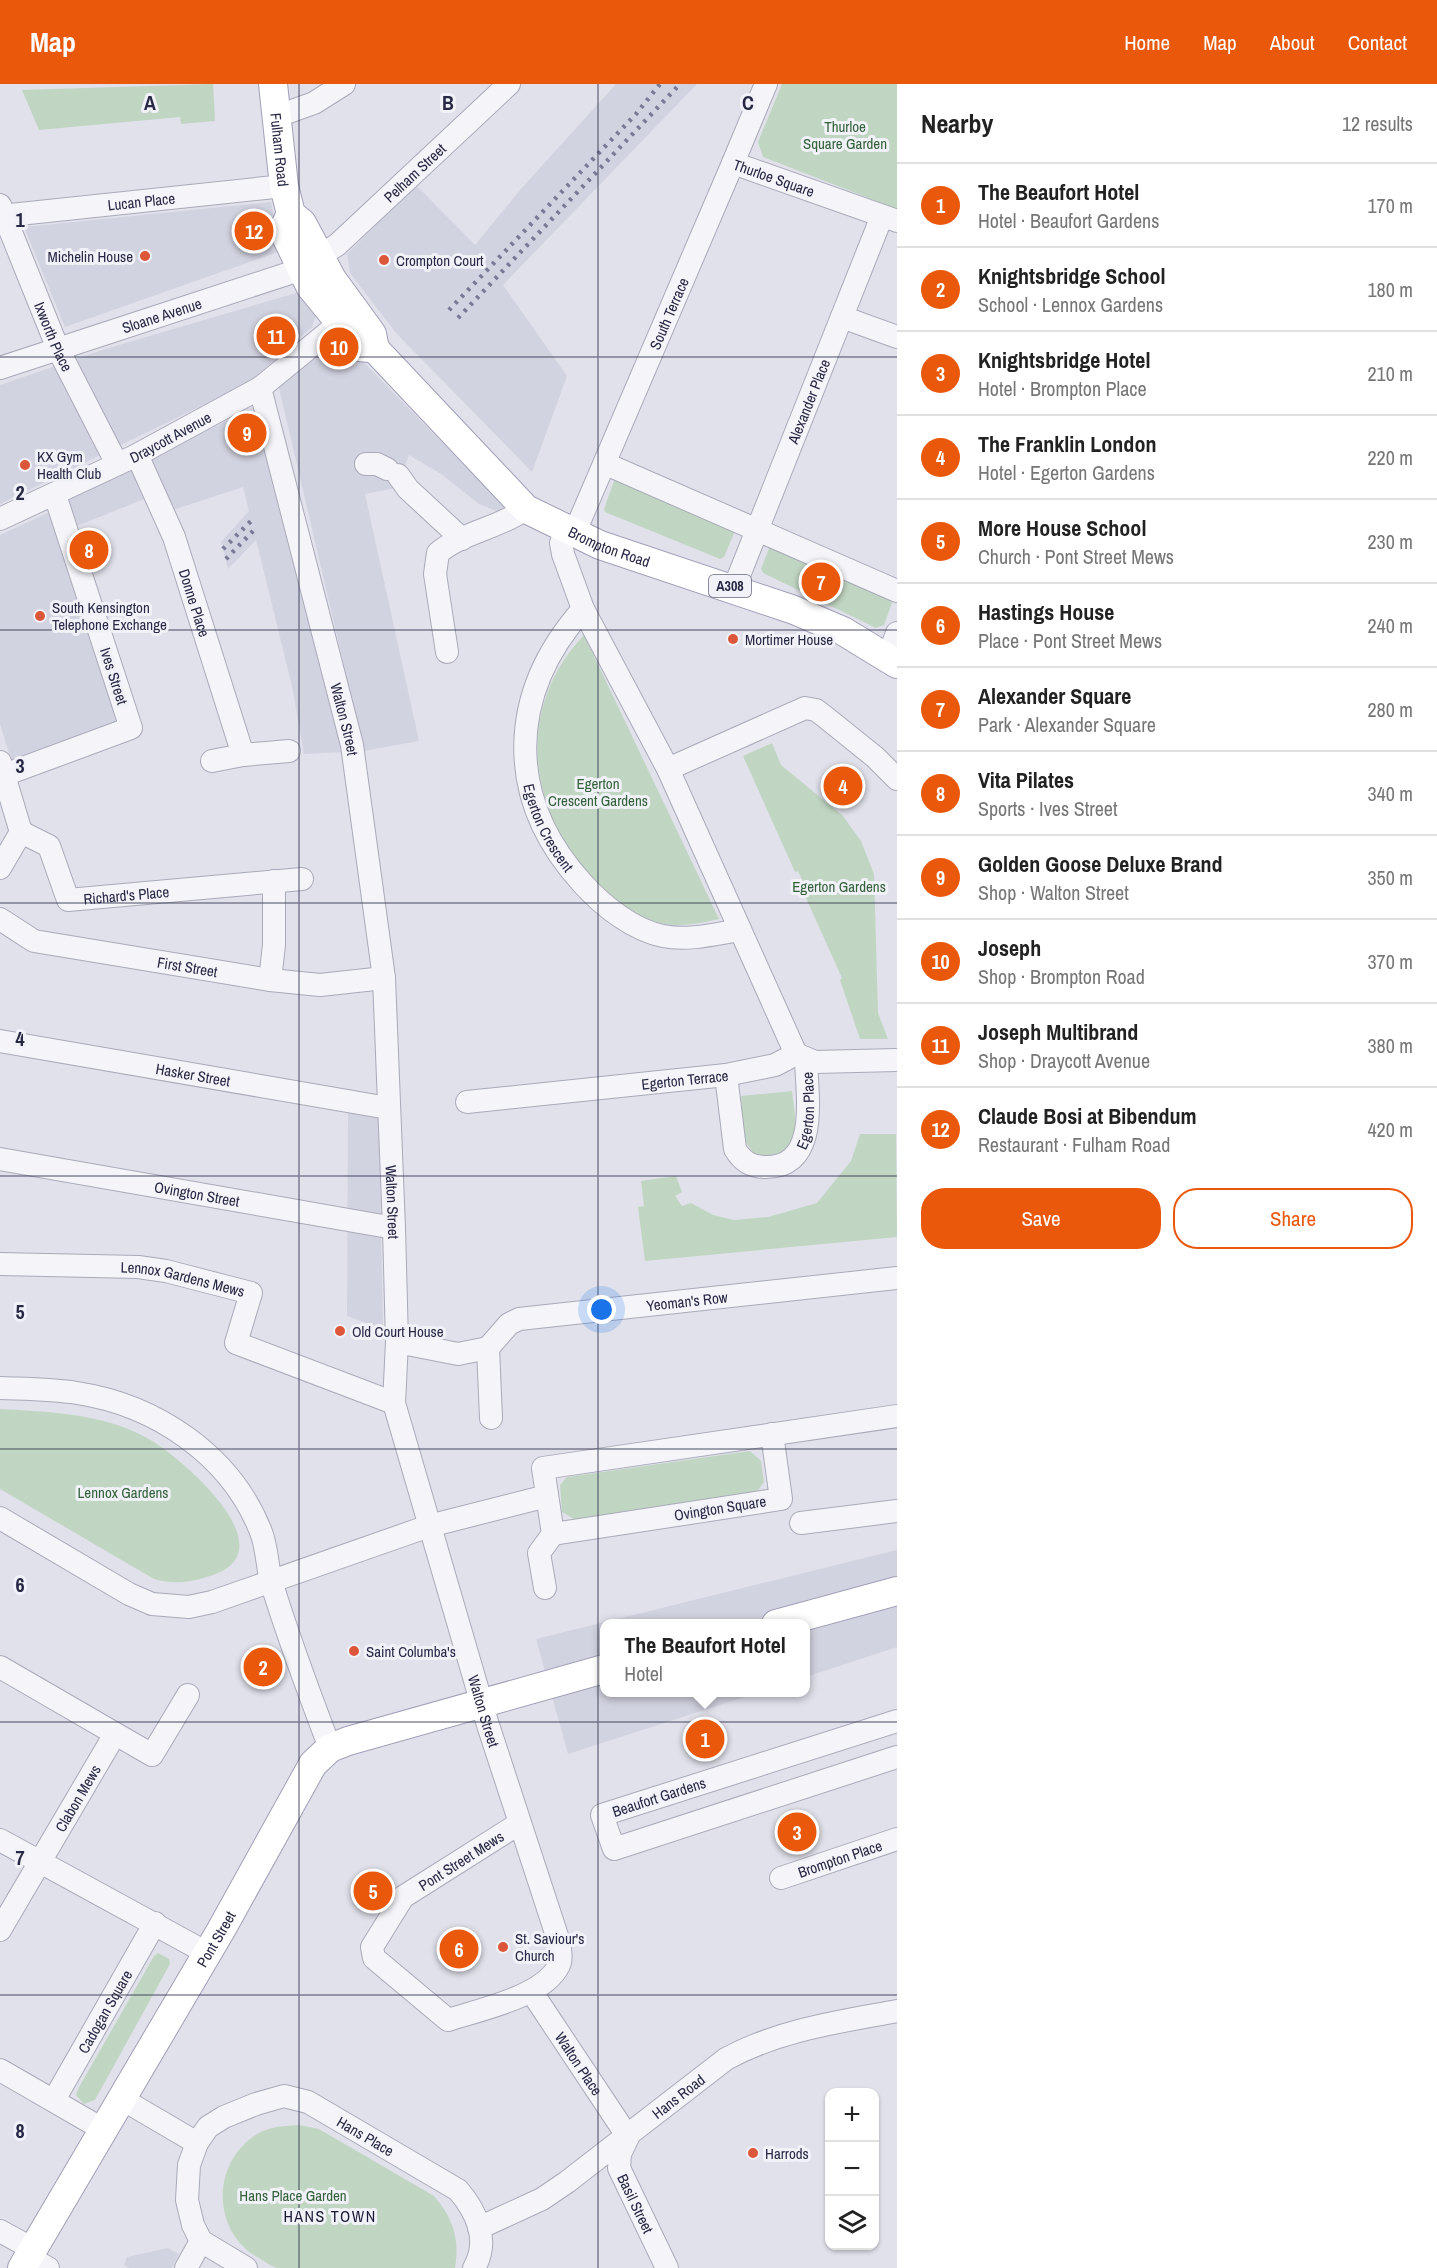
<!DOCTYPE html>
<meta charset="utf-8">
<style>
:root{--surface:#fff;--page:#f2f2f2;--text:#222;--muted:#767676;--line:#e0e0e0;--accent:#ea580c}
body{margin:0;font-family:"Archivo Narrow",sans-serif;background:var(--page);color:var(--text)}
.controls{position:absolute;right:18px;bottom:18px;display:grid;overflow:hidden;border-radius:12px;box-shadow:0 2px 4px #0004}
.controls button{width:54px;height:54px;display:grid;place-items:center;padding:0;border:0;border-bottom:2px solid var(--line);background:var(--surface);color:var(--text);font:30px sans-serif}
.you{position:absolute;left:602px;top:1226px;width:21px;height:21px;margin:-15px;border:4px solid #fff;border-radius:50%;background:#1a73e8;box-shadow:0 0 0 9px #1a73e833}
.badge{display:grid;place-items:center;width:39px;height:39px;border-radius:50%;background:var(--accent);color:#fff;font-size:20px;font-weight:700}
.pin{position:absolute;translate:-50% -50%;border:3px solid #fff;box-shadow:0 2px 6px #0006}
.popup{position:absolute;left:600px;top:1535px;width:210px;height:78px;box-sizing:border-box;display:grid;place-content:center;border-radius:12px;background:var(--surface);filter:drop-shadow(0 2px 4px #0005);font-size:20px;white-space:nowrap;color:var(--muted)}
.popup b{font-size:22px;color:var(--text)}
.popup::after{content:'';position:absolute;left:50%;top:100%;margin-left:-12px;border:12px solid transparent;border-top-color:var(--surface)}
.list{margin:0;padding:0;list-style:none}
h2{display:flex;justify-content:space-between;align-items:center;height:78px;margin:0;padding:0 24px;font-size:26px}
h2 small{font-size:20px;font-weight:400;color:var(--muted)}
.list li{display:grid;grid-template-columns:39px 1fr auto;gap:18px;align-items:center;box-sizing:border-box;height:84px;padding:0 24px;border-top:2px solid var(--line)}
.list b{display:block;font-size:22px;white-space:nowrap}
.list p{margin:0;font-size:20px;white-space:nowrap;color:var(--muted)}
.list em{font-size:20px;font-style:normal;color:var(--muted)}
.actions{display:flex;gap:12px;padding:18px 24px}
.actions a{flex:1;padding:14px 0;border:2px solid var(--accent);border-radius:24px;text-align:center;font-size:21px;color:var(--accent)}
.actions .main{background:var(--accent);color:#fff}
.icon{flex:none;width:33px;height:33px;fill:none;stroke:currentColor;stroke-width:2;stroke-linecap:round;stroke-linejoin:round}
.map{position:relative;flex:none;width:897px;height:2184px;overflow:hidden}
header{display:flex;align-items:center;gap:36px;box-sizing:border-box;height:84px;padding:0 30px;background:var(--accent);color:#fff}
header strong{font-size:28px}
nav{display:flex;gap:33px;margin-inline-start:auto;font-size:21px}
main{display:flex}
aside{flex:1;background:var(--surface)}
.map>svg:first-child{display:block}
.built{fill:#d2d3e0}
.green{fill:#c1d6c2}
.lines{fill:none;stroke-linecap:round;stroke-linejoin:round}
.minor-casing{stroke:#a9aab9;stroke-width:24}
.major-casing{stroke:#9fa0b8;stroke-width:30}
.minor{stroke:#f4f4f9;stroke-width:22}
.major{stroke:#fff;stroke-width:28}
.rail{stroke:#787a96;stroke-width:4.5;stroke-dasharray:3 6;stroke-linecap:butt}
.grid{fill:none;stroke:#272844;stroke-width:1.5;stroke-opacity:0.55}
.poi-dot{fill:#dc573a;stroke:#f1f1f8;stroke-width:2}
.labels{text-anchor:middle;dominant-baseline:central;stroke-width:6;stroke-linejoin:round;paint-order:stroke}
.shield{fill:#f1f1f8;stroke:#64647a;stroke-width:1.5}
.shield-label{font-size:14px;font-weight:bold;fill:#272844}
.park-label{font-size:15px;fill:#33613a;stroke:#f1f1f8}
.street-label{font-size:15px;fill:#272844;stroke:#f1f1f8}
.poi-label{font-size:15px;fill:#272844;stroke:#f1f1f8;text-anchor:start}
.neighbourhood-label{font-size:16px;letter-spacing:1.5px;fill:#191a35;stroke:#f1f1f8}
.grid-label{font-size:20px;text-anchor:middle;font-weight:bold;fill:#272844;stroke:#f1f1f8;stroke-width:6;stroke-linejoin:round;paint-order:stroke}
</style>
<header>
<strong>Map</strong>
<nav><a>Home</a><a>Map</a><a>About</a><a>Contact</a></nav>
</header>
<main>
<div class="map">
<svg width="897" height="2184" viewBox="0 0 897 2184">
<rect width="100%" height="100%" fill="#e1e1eb"/>
<!-- built -->
<path class="built" d="M616,0H697L503,201L567,292L532,388L396,249L350,189L347,170L416,101L475,161L520,106Z
M271,118L281,167L65,243L24,143Z
M296,209L308,217L316,231L312,243L248,299L0,420V301L102,266Z
M340,254L507,425L503,430L479,420L441,390L409,371L395,404L365,410L419,657L364,667L279,304Z
M248,326L258,333L343,668L304,670L292,602L256,456L228,485L221,458L249,427L243,403L173,426L164,407L72,444L66,418L69,416Z
M52,427L124,638L13,682L0,640V451Z
M348,1029L379,1034L383,1245L347,1232Z
M897,1466V1563L806,1593V1540H604V1608L757,1609L568,1670L536,1555Z
M168,2164L179,2170L172,2184H129L124,2181L127,2173Z"/>
<!-- green -->
<path class="green" d="M213,0L215,37L181,40L180,33L39,46L22,6Z
M782,0H897V125L763,73L758,58Z
M615,394L735,447L724,473L720,475L605,428L604,425Z
M771,459L894,513L884,541L876,544L763,489L761,485Z
M584,551L719,835C701,839 683,843 665,840C636,834 612,815 592,794C527,724 515,624 584,551Z
M772,659L781,681L843,732L861,757L874,790L878,929L888,955H860L840,896L842,894L801,803L804,800L798,787L795,788L743,672Z
M792,1007C794,1027 804,1064 776,1070C767,1072 761,1072 753,1068L744,1056L741,1012Z
M860,1050H896L897,1153L645,1177L638,1123L644,1122L641,1097L676,1092L682,1108L675,1112L682,1122L691,1119L713,1131L734,1136L768,1133L817,1119L851,1077Z
M0,1325C50,1328 102,1329 147,1354C180,1372 289,1465 213,1491C193,1498 175,1501 154,1495L0,1405Z
M750,1367L761,1377L764,1398L757,1408L574,1435L562,1428L560,1401L567,1393Z
M158,1869L169,1875L170,1880L95,2016L84,2020L76,2011L78,2005L154,1872Z
M299,2041L319,2045L434,2112C453,2134 460,2155 455,2184C411,2184 367,2184 323,2184C309,2184 290,2184 277,2184C270,2182 263,2176 257,2173C210,2145 212,2076 259,2049C271,2042 285,2042 299,2041Z"/>
<g class="lines">
<defs>
<g id="minor">
<path id="s1" d="M766,0L733,79L897,137"/>
<path d="M275,33L314,19L344,0"/>
<path id="s2" d="M0,121L58,265L117,380"/>
<path id="s3" d="M0,132L284,102"/>
<path d="M842,233L897,253"/>
<path id="s4" d="M0,284L293,188L337,161L509,0"/>
<path id="s5" d="M260,304L352,661L384,894L394,1144L397,1258L394,1319L488,1641L559,1858C560,1865 562,1875 559,1881C544,1913 478,1926 448,1936L374,1874L372,1863L403,1813L520,1739"/>
<path id="s6" d="M135,372L142,382L174,453L243,671L289,667"/>
<path d="M366,380H377L387,385"/>
<path d="M606,380L897,507"/>
<path d="M398,391L408,405L462,455"/>
<path id="s7" d="M0,435L135,372L260,304L353,228"/>
<path d="M565,446L561,459L563,470L583,525L668,685L796,970"/>
<path id="s8" d="M574,450L733,79"/>
<path id="s9" d="M734,504L882,132"/>
<path id="s10" d="M583,525C507,611 505,715 583,800C603,822 633,846 663,852C689,857 715,850 740,846"/>
<path d="M447,568L435,490L438,469C463,448 499,444 526,425"/>
<path d="M888,574L897,549"/>
<path d="M212,677L243,671"/>
<path d="M0,678L21,748L0,784"/>
<path d="M668,685L805,624L816,626L824,632L875,673L897,695"/>
<path d="M4,691L131,644L55,411"/>
<path id="s11" d="M21,748L49,762L68,816L302,795"/>
<path id="s12" d="M0,835L34,857L270,896L320,901L384,894"/>
<path d="M270,896L274,861V797"/>
<path id="s13" d="M0,957L388,1024"/>
<path d="M796,970L815,978L897,976"/>
<path id="s14" d="M726,991L735,1065C742,1077 751,1083 765,1083C820,1084 807,1012 806,976"/>
<path id="s15" d="M467,1018L726,991L775,981L796,970"/>
<path id="s16" d="M0,1075L394,1144"/>
<path id="s17" d="M0,1180L138,1183L166,1187L251,1209L236,1259L394,1319"/>
<path d="M397,1258L458,1270L488,1264"/>
<path id="s18" d="M488,1264L509,1240L519,1235L897,1194"/>
<path d="M488,1264L491,1334"/>
<path d="M0,1304C25,1305 52,1305 77,1309C156,1321 231,1371 261,1448C267,1463 267,1481 271,1497C288,1553 309,1609 330,1664"/>
<path d="M772,1350L781,1415L553,1450L543,1384L897,1332"/>
<path d="M0,1434L129,1510L152,1520L189,1523L212,1518L429,1442L547,1412"/>
<path d="M801,1439L897,1427"/>
<path d="M545,1504L539,1469L553,1450"/>
<path d="M0,1583L152,1671L188,1611"/>
<path d="M897,1637L602,1731L614,1765L897,1673"/>
<path d="M0,1756L207,1869"/>
<path id="s19" d="M781,1794L897,1755"/>
<path id="s20" d="M0,1846L115,1650"/>
<path id="s21" d="M531,1907L628,2053"/>
<path d="M0,1986L104,2046"/>
<path d="M122,2015L197,2059"/>
<path id="s22" d="M54,2016L155,1839"/>
<path id="s23" d="M628,2053L620,2070L619,2084L667,2184"/>
<path id="s24" d="M479,2144L542,2115L567,2098L726,1975C779,1946 838,1938 897,1927"/>
<path d="M0,2147L33,2165"/>
<path d="M28,2173L48,2184"/>
<path d="M186,2184L201,2157"/>
<path id="s25" d="M246,2184L201,2157L193,2141L187,2116L189,2081L197,2059L208,2043L224,2033L256,2020L284,2012L308,2018L458,2106C477,2128 490,2157 474,2184"/>
</g>
<g id="major">
<path id="s26" d="M273,0L284,102L291,130L302,139L332,195L372,250L375,265L526,425L600,461L794,526L843,547L897,580"/>
<path d="M291,130L283,146L310,202L360,263L370,264"/>
<path d="M776,1540L897,1507"/>
<path id="s27" d="M22,2184L221,1846L313,1680L330,1664L348,1657L604,1585"/>
</g>
</defs>
<!-- minor casing -->
<use href="#minor" class="minor-casing"/>
<!-- major casing -->
<use href="#major" class="major-casing"/>
<!-- minor -->
<use href="#minor" class="minor"/>
<!-- major -->
<use href="#major" class="major"/>
<!-- rail -->
<path class="rail" d="M449,226L636,30L660,0
M458,234L680,0
M223,465L251,437
M226,475L254,446"/>
</g>
<!-- grid -->
<path class="grid" d="M299,0V2184M598,0V2184M0,273H897M0,546H897M0,819H897M0,1092H897M0,1365H897M0,1638H897M0,1911H897"/>
<!-- markers -->
<g class="poi-dot">
<circle cx="145" cy="172" r="6"/>
<circle cx="384" cy="176" r="6"/>
<circle cx="25" cy="381" r="6"/>
<circle cx="40" cy="532" r="6"/>
<circle cx="733" cy="555" r="6"/>
<circle cx="340" cy="1247" r="6"/>
<circle cx="354" cy="1567" r="6"/>
<circle cx="503" cy="1863" r="6"/>
<circle cx="753" cy="2069" r="6"/>
</g>
<g class="labels">
<!-- shield labels -->
<rect class="shield" x="709" y="491" width="42" height="22" rx="4.5"/>
<g class="shield-label">
<text x="730" y="502">A308</text>
</g>
<!-- park labels -->
<g class="park-label">
<text x="845" y="42">Thurloe<tspan x="845" dy="17">Square Garden</tspan></text>
<text x="598" y="699">Egerton<tspan x="598" dy="17">Crescent Gardens</tspan></text>
<text x="839" y="802">Egerton Gardens</text>
<text x="123" y="1408">Lennox Gardens</text>
<text x="293" y="2111">Hans Place Garden</text>
</g>
<!-- street labels -->
<g class="street-label">
<text stroke="none"><textPath href="#s26" startOffset="66">Fulham Road</textPath></text>
<text stroke="none"><textPath href="#s4" startOffset="466">Pelham Street</textPath></text>
<text stroke="none"><textPath href="#s1" startOffset="129">Thurloe Square</textPath></text>
<text stroke="none"><textPath href="#s3" startOffset="142">Lucan Place</textPath></text>
<text stroke="none"><textPath href="#s8" startOffset="240">South Terrace</textPath></text>
<text stroke="none"><textPath href="#s4" startOffset="170">Sloane Avenue</textPath></text>
<text stroke="none"><textPath href="#s2" startOffset="142">Ixworth Place</textPath></text>
<text stroke="none"><textPath href="#s9" startOffset="201">Alexander Place</textPath></text>
<text stroke="none"><textPath href="#s7" startOffset="189">Draycott Avenue</textPath></text>
<text stroke="none"><textPath href="#s26" startOffset="604">Brompton Road</textPath></text>
<text stroke="none"><textPath href="#s6" startOffset="159">Donne Place</textPath></text>
<text transform="translate(114 592) rotate(72)">Ives Street</text>
<text stroke="none"><textPath href="#s5" startOffset="342">Walton Street</textPath></text>
<text stroke="none"><textPath href="#s10" startOffset="238">Egerton Crescent</textPath></text>
<text stroke="none"><textPath href="#s11" startOffset="147">Richard's Place</textPath></text>
<text stroke="none"><textPath href="#s12" startOffset="196">First Street</textPath></text>
<text stroke="none"><textPath href="#s13" startOffset="196">Hasker Street</textPath></text>
<text stroke="none"><textPath href="#s15" startOffset="219">Egerton Terrace</textPath></text>
<text stroke="none"><textPath href="#s14" startOffset="192">Egerton Place</textPath></text>
<text stroke="none"><textPath href="#s16" startOffset="200">Ovington Street</textPath></text>
<text stroke="none"><textPath href="#s5" startOffset="828">Walton Street</textPath></text>
<text stroke="none"><textPath href="#s17" startOffset="184">Lennox Gardens Mews</textPath></text>
<text stroke="none"><textPath href="#s18" startOffset="212">Yeoman's Row</textPath></text>
<text transform="translate(720 1424) rotate(-9)">Ovington Square</text>
<text stroke="none"><textPath href="#s5" startOffset="1350">Walton Street</textPath></text>
<text transform="translate(659 1713) rotate(-18)">Beaufort Gardens</text>
<text stroke="none"><textPath href="#s20" startOffset="153">Clabon Mews</textPath></text>
<text stroke="none"><textPath href="#s19" startOffset="62">Brompton Place</textPath></text>
<text stroke="none"><textPath href="#s5" startOffset="1978">Pont Street Mews</textPath></text>
<text stroke="none"><textPath href="#s27" startOffset="382">Pont Street</textPath></text>
<text stroke="none"><textPath href="#s22" startOffset="102">Cadogan Square</textPath></text>
<text stroke="none"><textPath href="#s21" startOffset="87">Walton Place</textPath></text>
<text stroke="none"><textPath href="#s24" startOffset="240">Hans Road</textPath></text>
<text stroke="none"><textPath href="#s25" startOffset="348">Hans Place</textPath></text>
<text stroke="none"><textPath href="#s23" startOffset="72">Basil Street</textPath></text>
</g>
<!-- poi labels -->
<g class="poi-label">
<text x="133" y="172" text-anchor="end">Michelin House</text>
<text x="396" y="176">Crompton Court</text>
<text x="37" y="372">KX Gym<tspan x="37" dy="17">Health Club</tspan></text>
<text x="52" y="523">South Kensington<tspan x="52" dy="17">Telephone Exchange</tspan></text>
<text x="745" y="555">Mortimer House</text>
<text x="352" y="1247">Old Court House</text>
<text x="366" y="1567">Saint Columba's</text>
<text x="515" y="1854">St. Saviour's<tspan x="515" dy="17">Church</tspan></text>
<text x="765" y="2069">Harrods</text>
</g>
<!-- neighbourhood labels -->
<g class="neighbourhood-label">
<text x="330" y="2132">HANS TOWN</text>
</g>
</g>
<g class="grid-label">
<text x="150" y="26">A</text>
<text x="448" y="26">B</text>
<text x="748" y="26">C</text>
<text x="20" y="143">1</text>
<text x="20" y="416">2</text>
<text x="20" y="689">3</text>
<text x="20" y="962">4</text>
<text x="20" y="1235">5</text>
<text x="20" y="1508">6</text>
<text x="20" y="1781">7</text>
<text x="20" y="2054">8</text>
</g>
</svg>
<div class="controls">
<button>+</button>
<button>−</button>
<button><svg class="icon" aria-label="layers" viewBox="0 0 24 24"><path d="M12 4l9 5-9 5-9-5zM3 14l9 5 9-5"/></svg></button>
</div>
<div class="you"></div>
<div class="pin badge" style="left:705px;top:1655px">1</div>
<div class="popup"><b>The Beaufort Hotel</b>Hotel</div>
<div class="pin badge" style="left:263px;top:1583px">2</div>
<div class="pin badge" style="left:797px;top:1748px">3</div>
<div class="pin badge" style="left:843px;top:702px">4</div>
<div class="pin badge" style="left:373px;top:1807px">5</div>
<div class="pin badge" style="left:459px;top:1865px">6</div>
<div class="pin badge" style="left:821px;top:498px">7</div>
<div class="pin badge" style="left:89px;top:466px">8</div>
<div class="pin badge" style="left:247px;top:349px">9</div>
<div class="pin badge" style="left:339px;top:263px">10</div>
<div class="pin badge" style="left:276px;top:252px">11</div>
<div class="pin badge" style="left:254px;top:147px">12</div>
</div>
<aside>
<h2>Nearby<small>12 results</small></h2>
<ul class="list">
<li><span class="badge">1</span><div><b>The Beaufort Hotel</b><p>Hotel · Beaufort Gardens</p></div><em>170 m</em></li>
<li><span class="badge">2</span><div><b>Knightsbridge School</b><p>School · Lennox Gardens</p></div><em>180 m</em></li>
<li><span class="badge">3</span><div><b>Knightsbridge Hotel</b><p>Hotel · Brompton Place</p></div><em>210 m</em></li>
<li><span class="badge">4</span><div><b>The Franklin London</b><p>Hotel · Egerton Gardens</p></div><em>220 m</em></li>
<li><span class="badge">5</span><div><b>More House School</b><p>Church · Pont Street Mews</p></div><em>230 m</em></li>
<li><span class="badge">6</span><div><b>Hastings House</b><p>Place · Pont Street Mews</p></div><em>240 m</em></li>
<li><span class="badge">7</span><div><b>Alexander Square</b><p>Park · Alexander Square</p></div><em>280 m</em></li>
<li><span class="badge">8</span><div><b>Vita Pilates</b><p>Sports · Ives Street</p></div><em>340 m</em></li>
<li><span class="badge">9</span><div><b>Golden Goose Deluxe Brand</b><p>Shop · Walton Street</p></div><em>350 m</em></li>
<li><span class="badge">10</span><div><b>Joseph</b><p>Shop · Brompton Road</p></div><em>370 m</em></li>
<li><span class="badge">11</span><div><b>Joseph Multibrand</b><p>Shop · Draycott Avenue</p></div><em>380 m</em></li>
<li><span class="badge">12</span><div><b>Claude Bosi at Bibendum</b><p>Restaurant · Fulham Road</p></div><em>420 m</em></li>
</ul>
<div class="actions"><a class="main">Save</a><a>Share</a></div>
</aside>
</main>
